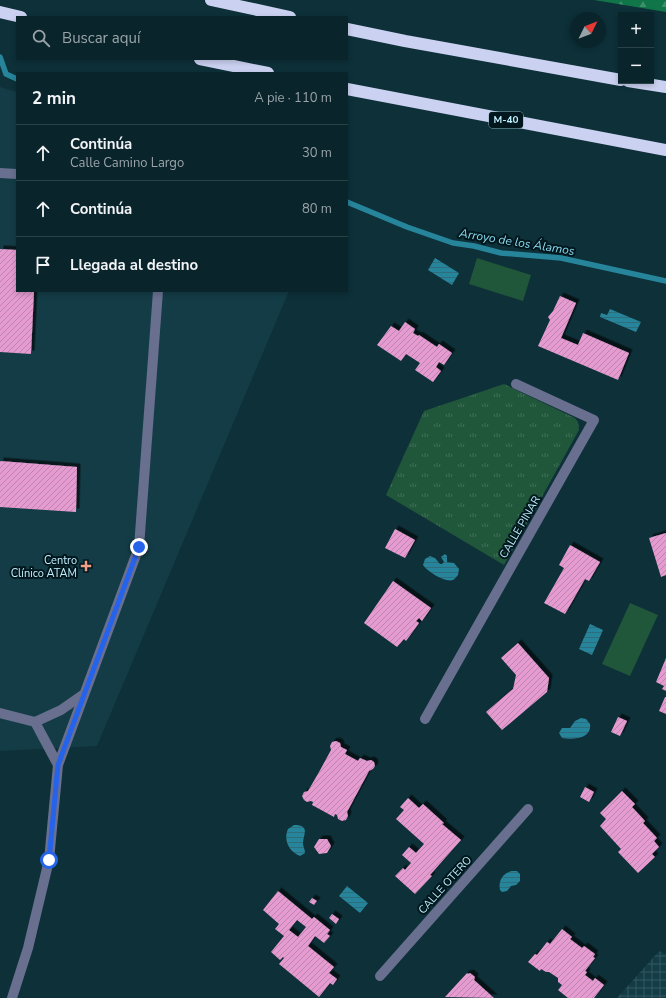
<!DOCTYPE html>
<html lang="es">
<meta charset="utf-8">
<style>
:root{--surface:#0a242b;--page:#132c33;--text:#f1f3f6;--muted:#99a4a9;--line:#2a4147}
body{margin:0;font-family:"Nunito Sans",sans-serif;background:var(--page);color:var(--text)}
.controls{position:absolute;right:12px;top:12px;display:grid;overflow:hidden;border-radius:0px;box-shadow:0 2px 6px #0003}
.controls button{width:36px;height:36px;display:grid;place-items:center;padding:0;border:0;border-bottom:1px solid var(--line);background:var(--surface);color:var(--text);font:20px sans-serif}
.compass{position:absolute;left:570px;top:12px;width:36px;height:36px;border-radius:50%;background:var(--surface);box-shadow:0 2px 6px #0003;rotate:47deg}
.stop{position:absolute;width:12px;height:12px;margin:-9px;border:3px solid #2563eb;border-radius:50%;background:#fff}
.stop.end{background:#2563eb;border-color:#fff;box-shadow:0 1px 4px #0008}
.list{margin:0;padding:0;list-style:none}
h2{display:flex;justify-content:space-between;align-items:center;height:52px;margin:0;padding:0 16px;font-size:17px}
h2 small{font-size:13px;font-weight:400;color:var(--muted)}
.list li{display:grid;grid-template-columns:26px 1fr auto;gap:12px;align-items:center;box-sizing:border-box;height:56px;padding:0 16px;border-top:1px solid var(--line)}
.list b{display:block;font-size:15px;white-space:nowrap}
.list p{margin:0;font-size:13px;white-space:nowrap;color:var(--muted)}
.list em{font-size:13px;font-style:normal;color:var(--muted)}
.icon{flex:none;width:22px;height:22px;fill:none;stroke:currentColor;stroke-width:2;stroke-linecap:round;stroke-linejoin:round}
.map{position:relative;flex:none;width:666px;height:998px;overflow:hidden}
.search{position:absolute;background:var(--surface);box-shadow:0 2px 6px #0003;left:16px;top:16px;width:332px;height:44px;display:flex;align-items:center;gap:10px;box-sizing:border-box;padding:0 14px;border-radius:0px;color:var(--muted);font-size:15px}
.panel{position:absolute;background:var(--surface);box-shadow:0 2px 6px #0003;left:16px;top:72px;width:332px;height:220px;border-radius:0px}
.map>svg:first-child{display:block}
.built{fill:#143c46}
.industrial{fill:url(#industrial-grid)}
.grass{fill:url(#grass-tufts)}
.forest{fill:url(#forest-firs)}
.garden{fill:#20563a}
.water{fill:url(#water-rules)}
.lines{fill:none;stroke-linecap:round;stroke-linejoin:round}
.stream{stroke:#27859b;stroke-width:5.5}
.building{fill:url(#building-hatch);fill-rule:evenodd;filter:url(#shadow)}
.minor{stroke:#696f8f;stroke-width:10}
.highway{stroke:#cbd1f1;stroke-width:12}
.route{stroke:#2563eb;stroke-width:5}
.poi-dot{fill:#f39f85;stroke:#01171d;stroke-width:1.5}
.labels{text-anchor:middle;dominant-baseline:central;stroke-width:4;stroke-linejoin:round;paint-order:stroke}
.shield{fill:#01171d;stroke:#86aeba;stroke-width:1}
.shield-label{font-size:10px;font-weight:bold;fill:#bfeffd}
.street-label{font-size:11px;fill:#bfeffd;stroke:#01171d}
.poi-label{font-size:11px;fill:#bfeffd;stroke:#01171d;text-anchor:end}
.water-label{font-size:12px;font-style:italic;fill:#8bddf3;stroke:#01171d}
</style>
<div class="map">
<svg width="666" height="998" viewBox="0 0 666 998">
<defs>
<pattern id="industrial-grid" width="8" height="8" patternUnits="userSpaceOnUse"><rect width="8" height="8" fill="#143c46"/><path d="M0 4h8M4 0v8" fill="none" stroke="#345862"/></pattern>
<pattern id="grass-tufts" width="24" height="20" patternUnits="userSpaceOnUse"><rect width="24" height="20" fill="#20563a"/><path d="M3 7l-1-3M5 7V3M7 7l1-3M15 17l-1-3M17 17v-4M19 17l1-3" fill="none" stroke="#3f6f57"/></pattern>
<pattern id="forest-firs" width="22" height="20" patternUnits="userSpaceOnUse"><rect width="22" height="20" fill="#107548"/><path d="M5 1l3.5 6h-7zM16 11l3.5 6h-7z" fill="#3c906c"/></pattern>
<pattern id="water-rules" width="6" height="5" patternUnits="userSpaceOnUse"><rect width="6" height="5" fill="#27859b"/><path d="M0 2.5h6" fill="none" stroke="#2e6d7b"/></pattern>
<pattern id="building-hatch" width="6" height="6" patternUnits="userSpaceOnUse"><rect width="6" height="6" fill="#e59ad0"/><path d="M-1 1l2-2M0 6l6-6M5 7l2-2" fill="none" stroke="#ba86af"/></pattern>
<filter id="shadow"><feDropShadow dx="3.5" dy="-3.5" stdDeviation="0" flood-color="#0009"/></filter>
</defs>
<rect width="100%" height="100%" fill="#0d3039"/>
<!-- built -->
<path class="built" d="M0,87L17,92V291H289L97,746L0,751Z"/>
<!-- industrial -->
<path class="industrial" d="M659,951L666,954V998H617Z"/>
<!-- grass -->
<path class="grass" d="M504,384L575,418L578,422L579,430L504,565L386,495L424,411Z"/>
<!-- forest -->
<path class="forest" d="M594,0H666V12Z"/>
<!-- garden -->
<path class="garden" d="M477,258L531,275L523,301L469,284Z
M630,603L658,615L630,676L602,664Z"/>
<!-- water -->
<path class="water" d="M435,258L459,273L452,285L428,270Z
M610,309L641,322L636,332L600,317L601,313L607,315Z
M445,554L447,556V562L454,563L459,569L458,575C456,577 455,579 453,580C445,583 427,571 423,565L425,559L430,556L435,558L440,564H442L444,562L441,557Z
M590,624L603,630L592,655L579,649Z
M581,718L586,719L590,724C592,739 573,740 562,738L559,733L562,728H570L575,721Z
M294,825C311,825 303,835 303,843C303,847 305,849 305,853L300,856C289,852 283,840 288,829Z
M512,871H517L520,874V881L516,885L511,886L507,891L502,892L500,890C498,881 503,873 512,871Z
M347,886L368,903L360,913L339,896Z"/>
<g class="lines">
<!-- stream -->
<path class="stream" d="M0,57L6,74L17,79
M347,202L407,227L453,243L474,246L501,253L561,258L666,281"/>
</g>
<!-- building -->
<path class="building" d="M0,249L17,250V291H34L31,354L0,352Z
M560,296L576,303L561,338L578,345L583,333L629,353L618,380L538,346L550,320L548,317L553,311Z
M405,322L415,329L413,333L418,336L419,335L437,347L439,344L452,353L444,365L439,362L436,367L441,371L433,382L415,370L420,363L406,354L401,361L377,345L391,326L399,331Z
M0,461L77,467L76,512L0,507Z
M395,529L415,540L405,558L385,548Z
M666,533V575L661,577L649,538Z
M570,545L600,562L589,581L585,579L565,614L544,603L564,568L559,565Z
M393,581L431,608L422,621L419,618L416,621L419,623L406,641L404,639L397,647L364,623Z
M518,643L549,678L547,692L502,730L486,712L513,689L516,675L501,658Z
M666,658V691L662,689L664,686L656,682Z
M665,697H666V714L659,711Z
M618,717L627,721L620,736L611,732Z
M336,741L340,743L341,747L347,750L345,754L358,761L360,758L367,761L371,760L374,762L375,766L373,769L369,771L347,812L348,816L346,820L342,821L338,819L337,815L335,814L334,817L312,805L313,802L311,801L307,802L304,800L302,796L304,792L308,791L319,772L331,750L330,746L332,742Z
M585,787L594,792L589,802L580,797Z
M622,791L635,804L632,807L645,821L643,823L657,838L654,841L659,847L652,854L655,857L638,873L618,852L621,849L600,826L606,819L600,813Z
M408,798L419,808L423,804L444,823L442,824L461,840L430,875L432,876L415,894L395,876L403,868L405,870L411,863L402,855L409,847L416,853L424,844L396,819L404,810L400,807Z
M319,839H327L331,846L327,853L319,854L314,847Z
M278,891L312,919L314,917L330,930L327,934L330,936L324,943L315,936L308,946L334,967L329,973L337,979L333,985L330,983L319,997L279,964L284,958L283,957L280,960L271,952L284,936L275,929L279,924L263,910ZM297,920L306,927L298,937L289,930Z
M312,898L317,901L314,905L309,902Z
M332,914L339,919L336,924L329,918Z
M562,929L572,937L570,939L582,948L584,946L595,954L593,957L595,958L585,971L587,972L585,975L593,981L595,978L604,985L594,998H568L558,990L562,985L558,982V978L549,972H546L541,969L540,971L528,962L535,954L537,955L547,942L550,944Z
M467,973L468,974L470,973L475,977L474,980L494,998L445,997Z"/>
<g class="lines">
<!-- minor -->
<path class="minor" d="M0,173L17,174
M0,713L35,722L58,765L49,860L28,948L12,998
M425,719L594,420L516,384
M35,722L61,710L84,694
M58,765L139,547L158,291
M380,976L528,809"/>
<!-- highway -->
<path class="highway" d="M211,0L290,17
M0,12L21,17
M347,29L405,41L621,80
M200,59L268,73
M628,81L666,87
M347,89L666,150"/>
</g>
<g class="lines">
<!-- route -->
<path class="route" d="M49,860L58,765L139,547"/>
</g>
<!-- markers -->
<path class="poi-dot" d="M84 560h4v4h4v4h-4v4h-4v-4h-4v-4h4z"/>
<g class="labels">
<!-- shield labels -->
<rect class="shield" x="489" y="112" width="34" height="16" rx="3"/>
<g class="shield-label">
<text x="506" y="120">M-40</text>
</g>
<!-- street labels -->
<g class="street-label">
<text transform="translate(520 527) rotate(-60)">CALLE PINAR</text>
<text transform="translate(445 885) rotate(-48)">CALLE OTERO</text>
</g>
<!-- poi labels -->
<g class="poi-label">
<text x="77" y="560">Centro<tspan x="77" dy="13">Clínico ATAM</tspan></text>
</g>
<!-- water labels -->
<g class="water-label">
<text transform="translate(517 242) rotate(9)">Arroyo de los Álamos</text>
</g>
</g>
</svg>
<div class="controls">
<button>+</button>
<button>−</button>
</div>
<svg class="compass" viewBox="-18 -18 36 36"><path d="M0-13l5 13h-10z" fill="#e53935"/><path d="M0 13l5-13h-10z" fill="#99a4a9"/></svg>
<div class="stop" style="left:49px;top:860px"></div>
<div class="stop end" style="left:139px;top:547px"></div>
<div class="search"><svg class="icon" aria-label="search" viewBox="0 0 24 24"><circle cx="10" cy="10" r="6"/><path d="M15 15l6 6"/></svg>Buscar aquí</div>
<section class="panel">
<h2>2 min<small>A pie · 110 m</small></h2>
<ul class="list">
<li><svg class="icon" aria-label="ahead" viewBox="0 0 24 24"><path d="M12 20V5M6 11l6-6 6 6"/></svg><div><b>Continúa</b><p>Calle Camino Largo</p></div><em>30 m</em></li>
<li><svg class="icon" aria-label="ahead" viewBox="0 0 24 24"><path d="M12 20V5M6 11l6-6 6 6"/></svg><div><b>Continúa</b></div><em>80 m</em></li>
<li><svg class="icon" aria-label="arrive" viewBox="0 0 24 24"><path d="M6 21V4h12l-3 4 3 4H6"/></svg><div><b>Llegada al destino</b></div></li>
</ul>
</section>
</div>
